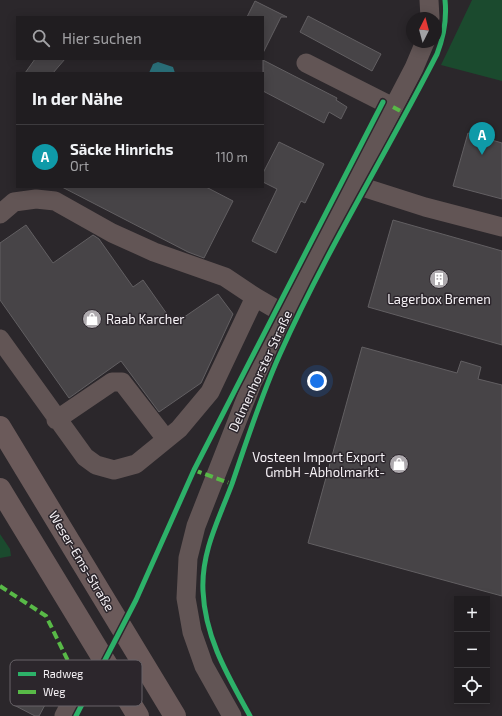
<!DOCTYPE html>
<html lang="de">
<meta charset="utf-8">
<style>
:root{--surface:#201d20;--page:#2d2a2d;--text:#f1f3f6;--muted:#a2a2a5;--line:#3d3b3e;--accent:#aeaaae}
body{margin:0;font-family:"Exo 2",sans-serif;background:var(--page);color:var(--text)}
.controls{position:absolute;right:12px;bottom:12px;display:grid;overflow:hidden;border-radius:0px;box-shadow:0 2px 10px #0003}
.controls button{width:36px;height:36px;display:grid;place-items:center;padding:0;border:0;border-bottom:1px solid var(--line);background:var(--surface);color:var(--text);font:20px sans-serif}
.compass{position:absolute;left:406px;top:12px;width:36px;height:36px;border-radius:50%;background:var(--surface);box-shadow:0 2px 10px #0003;rotate:6deg}
.you{position:absolute;left:317px;top:381px;width:14px;height:14px;margin:-10px;border:3px solid #fff;border-radius:50%;background:#1a73e8;box-shadow:0 0 0 6px #1a73e833}
.badge{display:grid;place-items:center;width:26px;height:26px;border-radius:50%;background:var(--accent);color:#fff;font-size:13px;font-weight:700}
.pin{position:absolute;translate:-50% -33px;filter:drop-shadow(0 1px 2px #0008)}
.pin::after{content:'';position:absolute;top:21px;width:14px;height:12px;background:inherit;clip-path:polygon(0 0,100% 0,50% 100%)}
.list{margin:0;padding:0;list-style:none}
h2{display:flex;justify-content:space-between;align-items:center;height:52px;margin:0;padding:0 16px;font-size:17px}
h2 small{font-size:13px;font-weight:400;color:var(--muted)}
.list li{display:grid;grid-template-columns:26px 1fr auto;gap:12px;align-items:center;box-sizing:border-box;height:64px;padding:0 16px;border-top:1px solid var(--line)}
.list b{display:block;font-size:15px;white-space:nowrap}
.list p{margin:0;font-size:13px;white-space:nowrap;color:var(--muted)}
.list em{font-size:13px;font-style:normal;color:var(--muted)}
.icon{flex:none;width:22px;height:22px;fill:none;stroke:currentColor;stroke-width:2;stroke-linecap:round;stroke-linejoin:round}
.map{position:relative;flex:none;width:502px;height:716px;overflow:hidden}
.search{position:absolute;background:var(--surface);box-shadow:0 2px 10px #0003;left:16px;top:16px;width:248px;height:44px;display:flex;align-items:center;gap:10px;box-sizing:border-box;padding:0 14px;border-radius:0px;color:var(--muted);font-size:15px}
.panel{position:absolute;background:var(--surface);box-shadow:0 2px 10px #0003;left:16px;top:72px;width:248px;height:116px;border-radius:0px}
.map>svg:first-child{display:block}
.green{fill:#1b4a2e}
.water{fill:#2c737d}
.building{fill:#474447;stroke:#625f62}
.lines{fill:none;stroke-linecap:round;stroke-linejoin:round}
.minor{stroke:#625555;stroke-width:19}
.highway{stroke:#6b5a5a;stroke-width:22}
.quiet{stroke:#58b947;stroke-width:4;stroke-dasharray:8 4;stroke-linecap:butt}
.cycleway-casing{stroke:#2c262c;stroke-width:8}
.cycleway{stroke:#2db169;stroke-width:5}
.labels{text-anchor:middle;dominant-baseline:central;stroke-width:3;stroke-linejoin:round;paint-order:stroke}
.poi-label{font-size:13px;fill:#f5f1f5;stroke:#2c262c}
.street-label{font-size:13px;fill:#f5f1f5;stroke:#2c262c}
.key{fill:#2c262c;stroke:#686368;stroke-width:1}
.key-label{font-size:11px;fill:#f5f1f5}
</style>
<div class="map">
<svg width="502" height="716" viewBox="0 0 502 716">
<rect width="100%" height="100%" fill="#2b272b"/>
<!-- green -->
<path class="green" d="M472,0H502V81L441,65Z
M0,534L10,549L11,556L0,558Z"/>
<!-- water -->
<path class="water" d="M158,62L173,67L175,73H149L153,64Z"/>
<!-- building -->
<path class="building" d="M255,1L287,17H281L263,53V17H247Z
M308,16L381,54L372,71L300,32Z
M35,59H65L53,73H25Z
M263,60L337,98L336,100L347,107L341,119L329,112L324,123L263,91Z
M468,133L502,143V199L453,186Z
M279,142L324,164L305,203L301,201L276,253L252,241L277,189L263,182V173Z
M62,187H206L233,201L204,258L188,252Z
M393,220L502,251V345L368,307Z
M26,225L53,263L93,235L99,239L133,287L143,280L174,324L218,294L233,314L201,383L159,412L121,361L69,398L0,300V243Z
M362,347L457,373L461,361L481,367L478,379L502,385V596L308,543Z
M33,663L60,677L39,716H35L12,704Z"/>
<g class="lines">
<!-- minor -->
<path class="minor" d="M429,0L430,18
M306,63L393,107
M353,184L425,207L502,227
M0,214L14,202L36,199L55,201L112,233L154,252L225,277L255,297
M0,339L85,457L96,465L114,470L136,464L179,429L210,392L255,297L286,315
M56,420L112,382H122L166,439
M64,716L77,691L75,675
M232,716L204,666L192,632L186,598L188,558L196,526L252,383L317,254L414,68L425,42"/>
<!-- highway -->
<path class="highway" d="M0,427L175,716
M0,489L138,716"/>
<!-- quiet -->
<path class="quiet" d="M393,107L404,113
M194,470L232,484
M0,586L46,616L75,675"/>
<defs>
<path id="cycleway" d="M76,716L136,600L194,470L383,102
M250,716C228,676 205,638 203,591C201,552 219,519 232,484C247,440 261,396 280,354C326,251 386,154 437,54C444,36 447,19 445,0"/>
</defs>
<!-- cycleway casing -->
<use href="#cycleway" class="cycleway-casing"/>
<!-- cycleway -->
<use href="#cycleway" class="cycleway"/>
</g>
<!-- icons -->
<defs>
<symbol id="building-disc" viewBox="-11 -11 22 22"><circle r="9.5" fill="#aeaaae" stroke="#2c262c"/><path d="M-4-6H4V6H1V3H-1V6H-4ZM-2.5-4.3h1.7v1.8h-1.7ZM.8-4.3h1.7v1.8H.8ZM-2.5-1h1.7V.8h-1.7ZM.8-1h1.7V.8H.8Z" fill="#fff"/></symbol>
<symbol id="shop-disc" viewBox="-11 -11 22 22"><circle r="9.5" fill="#aeaaae" stroke="#2c262c"/><path d="M-5-2.5h2.3a2.7 3.5 0 0 1 5.4 0H5L5.5 6h-11ZM-1.5-2.5h3a1.5 2.3 0 0 0-3 0Z" fill="#fff"/></symbol>
</defs>
<g fill-rule="evenodd">
<use href="#building-disc" x="428" y="268" width="22" height="22"/>
<use href="#shop-disc" x="81" y="308" width="22" height="22"/>
<use href="#shop-disc" x="388" y="453" width="22" height="22"/>
</g>
<g class="labels">
<!-- poi labels -->
<g class="poi-label">
<text x="439" y="299">Lagerbox Bremen</text>
<text x="106" y="319" text-anchor="start">Raab Karcher</text>
<text x="385" y="457" text-anchor="end">Vosteen Import Export<tspan x="385" dy="15">GmbH -Abholmarkt-</tspan></text>
</g>
<!-- street labels -->
<g class="street-label">
<text transform="translate(260 371) rotate(-65)">Delmenhorster Straße</text>
<text transform="translate(82 561) rotate(59)">Weser-Ems-Straße</text>
</g>
</g>
<!-- legend -->
<rect x="10" y="660" width="132" height="46" rx="6" class="key"/>
<rect x="18" y="672" width="18" height="4" fill="#2db169"/>
<rect x="18" y="690" width="18" height="4" fill="#58b947"/>
<g class="key-label">
<text x="43" y="678">Radweg</text>
<text x="43" y="696">Weg</text>
</g>
</svg>
<div class="controls">
<button>+</button>
<button>−</button>
<button><svg class="icon" aria-label="locate" viewBox="0 0 24 24"><circle cx="12" cy="12" r="6"/><path d="M12 2v4M12 18v4M2 12h4M18 12h4"/></svg></button>
</div>
<svg class="compass" viewBox="-18 -18 36 36"><path d="M0-13l5 13h-10z" fill="#e53935"/><path d="M0 13l5-13h-10z" fill="#a2a2a5"/></svg>
<div class="you"></div>
<div class="pin badge" style="left:482px;top:155px;background:#0f9aa8">A</div>
<div class="search"><svg class="icon" aria-label="search" viewBox="0 0 24 24"><circle cx="10" cy="10" r="6"/><path d="M15 15l6 6"/></svg>Hier suchen</div>
<section class="panel">
<h2>In der Nähe<small></small></h2>
<ul class="list">
<li><span class="badge" style="background:#0f9aa8">A</span><div><b>Säcke Hinrichs</b><p>Ort</p></div><em>110 m</em></li>
</ul>
</section>
</div>
